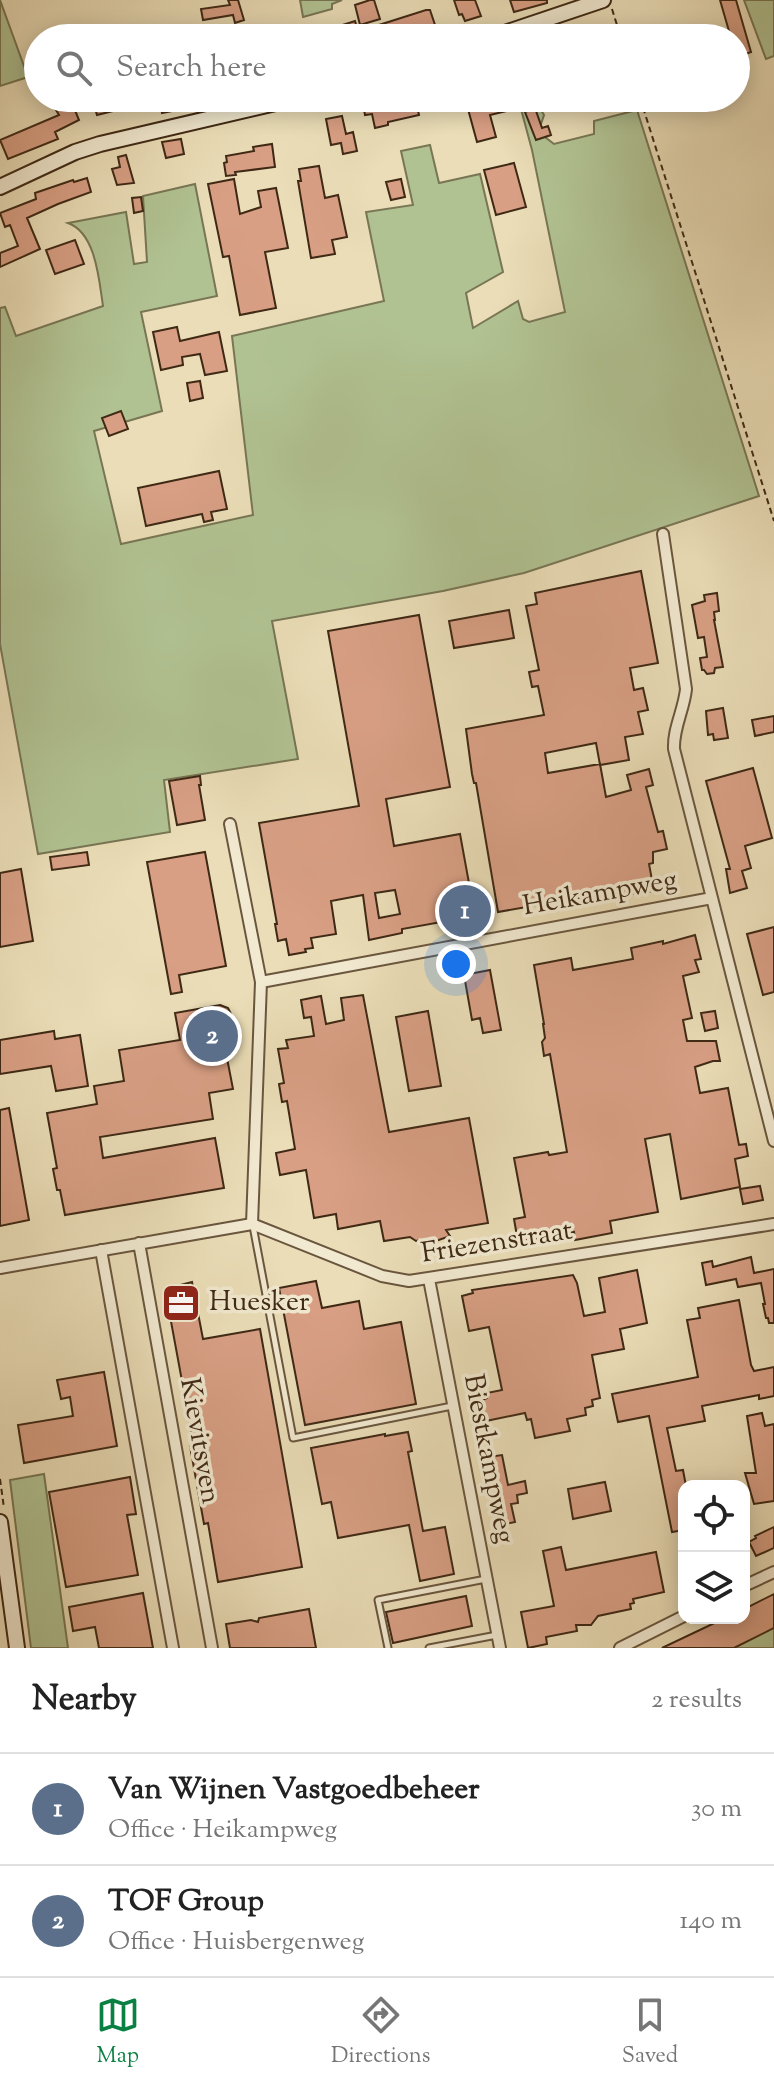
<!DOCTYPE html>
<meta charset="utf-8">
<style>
:root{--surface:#fff;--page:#f2f2f2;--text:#222;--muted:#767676;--line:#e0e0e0;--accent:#0b8043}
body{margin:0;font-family:"Sorts Mill Goudy",serif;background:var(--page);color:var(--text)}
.controls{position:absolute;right:24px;bottom:24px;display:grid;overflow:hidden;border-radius:16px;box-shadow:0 4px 20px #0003}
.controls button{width:72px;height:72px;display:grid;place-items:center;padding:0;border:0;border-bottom:2px solid var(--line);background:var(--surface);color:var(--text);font:40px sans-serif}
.you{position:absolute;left:456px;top:964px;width:28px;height:28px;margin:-20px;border:6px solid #fff;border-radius:50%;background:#1a73e8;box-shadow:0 0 0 12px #1a73e833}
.badge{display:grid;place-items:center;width:52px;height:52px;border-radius:50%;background:var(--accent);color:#fff;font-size:26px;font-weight:700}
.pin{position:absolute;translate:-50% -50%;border:4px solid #fff;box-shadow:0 2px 8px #0006}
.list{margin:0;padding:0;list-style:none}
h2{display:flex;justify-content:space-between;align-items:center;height:104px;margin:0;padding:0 32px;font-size:34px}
h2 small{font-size:26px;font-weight:400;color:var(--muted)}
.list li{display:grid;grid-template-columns:52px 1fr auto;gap:24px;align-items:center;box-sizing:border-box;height:112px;padding:0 32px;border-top:2px solid var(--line)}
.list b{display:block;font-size:30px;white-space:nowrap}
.list p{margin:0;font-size:26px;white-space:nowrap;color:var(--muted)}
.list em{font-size:26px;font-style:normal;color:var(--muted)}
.icon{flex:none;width:44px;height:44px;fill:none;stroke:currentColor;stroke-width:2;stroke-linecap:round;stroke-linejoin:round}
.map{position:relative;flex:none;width:774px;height:1648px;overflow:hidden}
.search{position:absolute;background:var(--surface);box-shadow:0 4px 20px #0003;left:24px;right:24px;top:24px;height:88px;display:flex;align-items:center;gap:20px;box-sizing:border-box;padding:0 28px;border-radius:44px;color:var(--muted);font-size:30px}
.sheet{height:328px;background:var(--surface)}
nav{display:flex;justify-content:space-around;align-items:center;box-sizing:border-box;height:112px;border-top:2px solid var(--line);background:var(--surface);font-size:22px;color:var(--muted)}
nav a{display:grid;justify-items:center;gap:4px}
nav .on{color:var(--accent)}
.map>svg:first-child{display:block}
.green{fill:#b1c292;stroke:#787654;stroke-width:2}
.building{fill:#d89f84;stroke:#3f2915;stroke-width:2;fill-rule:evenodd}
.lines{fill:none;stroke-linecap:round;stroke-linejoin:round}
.lane-casing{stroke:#6a563e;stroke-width:9}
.street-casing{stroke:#6a563e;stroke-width:14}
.secondary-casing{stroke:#3f2915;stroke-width:18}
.path{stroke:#3f2915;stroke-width:2;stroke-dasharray:6 4;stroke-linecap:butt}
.lane{stroke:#f1e9d0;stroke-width:5}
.street{stroke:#f1e9d0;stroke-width:10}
.secondary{stroke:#f1e9d0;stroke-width:14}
.labels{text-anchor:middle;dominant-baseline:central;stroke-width:7;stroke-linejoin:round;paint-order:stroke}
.street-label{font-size:28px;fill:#3f2915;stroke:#f1e9d0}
.poi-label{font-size:28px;fill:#3f2915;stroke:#f1e9d0;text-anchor:start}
</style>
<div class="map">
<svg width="774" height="1648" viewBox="0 0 774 1648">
<rect width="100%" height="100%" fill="#eaddb7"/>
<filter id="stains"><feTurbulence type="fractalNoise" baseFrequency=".0025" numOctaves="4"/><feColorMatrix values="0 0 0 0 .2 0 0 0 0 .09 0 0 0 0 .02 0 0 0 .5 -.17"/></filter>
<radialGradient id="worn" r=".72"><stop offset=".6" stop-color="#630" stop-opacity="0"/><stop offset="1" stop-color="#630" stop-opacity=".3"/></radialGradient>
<!-- green -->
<path class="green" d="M0,0L28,77L0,86Z
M300,0H342L332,4V9L303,17Z
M744,0H774V56L766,59Z
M518,98H532L531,104L541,110L544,115L540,127L545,137L554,144L594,134V121L637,110L759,496L524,573L443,591L272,621L298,759L164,780L170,832L38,854L0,644V308L5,307L16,336L103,306C99,280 96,233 68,223L126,212L134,264L147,262L143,196L195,184L217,296L141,312L162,411L94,431L121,544L253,515L232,336L384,301L366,212L413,205L401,151L430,145L439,183L480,174L503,272L466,293L473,328L518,301L523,319L529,322L565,312L532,150Z
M44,1474L68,1648H31L10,1480Z
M774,1624V1648H726Z"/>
<!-- building -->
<path class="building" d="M228,0H238L244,20L235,23L233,15L203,20L201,9L230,5Z
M370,0H374L380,19L360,25L355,5Z
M454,0H475L481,16L465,21L462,14L459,15Z
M510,0H547V3L514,12Z
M720,0H736L751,52L736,57V38H731Z
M426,10H430L435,25L430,27L432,32L413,38H383L379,25Z
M355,21L360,38H333L330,29Z
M92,98H158V102L125,109V108L97,115Z
M179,98L182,109L162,113L160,102Z
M390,98H435L436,100L417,106L419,115L388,122V125L375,128L372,114L365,115L363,104Z
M465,98H517L519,108L490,115L496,137L477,142Z
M72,103L79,120L55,132L58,139L8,159L0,140L59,115L56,110Z
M535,108L542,128L548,126L551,135L536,140L525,112Z
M342,116L346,134L353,132L357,151L343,154L341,143L331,145L326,119Z
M181,139L184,154L166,158L162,142Z
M272,144L275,167L235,172L236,175L226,176L224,163L227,162L226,156L254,151L253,147Z
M126,155L134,183L117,185L112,169L120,167L118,157Z
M514,163L526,207L496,215L484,170Z
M319,166L325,198L338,195L347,237L332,240L335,254L311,258L298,181H301L299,169Z
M87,178L91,192L58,204L27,218L40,249L0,267V253L18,246L10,225L5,227L0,213L36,199L35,193L73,180L74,182Z
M234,179L240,214L261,207L258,191L276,188L288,248L265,252L276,308L240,315L229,256L223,257L208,184Z
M401,179L405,197L391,200L386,182Z
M141,197L143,211L134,213L132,198Z
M75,240L84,264L55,274L46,250Z
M177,327L180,341L219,332L227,371L205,375L200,354L182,357L183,365L161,370L153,332Z
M200,381L203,398L190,401L187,383Z
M121,411L128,429L109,436L102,418Z
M219,471L227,509L211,512L213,520L204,522L202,514L146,526L138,488Z
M641,571L658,663L630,668L634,690L643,688L648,710L638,712L643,734L625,737L629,760L600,765L596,743L545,753L548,773L600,764L606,797L631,790L627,775L649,769L653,785L646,787L658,832L663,831L667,849L653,852V863L649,864L654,891L623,895V890L498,912L476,783H474L472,774L466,729L544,715L538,686L532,687L529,672L539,670L526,606L537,604L535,593Z
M717,593L719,611L714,612L715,620H714L723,667L715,668L714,673L707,674L704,670H702L700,658L707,657L704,637L698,638L692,605L705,601L704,595Z
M509,610L514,638L454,648L449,621Z
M419,615L450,787L386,799L394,846L460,834L475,916L402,929V933L369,940L363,895L331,901L336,934L311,938L313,948L305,949L306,952L289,955L286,939L278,941L275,924H277L259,823L359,806L328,631ZM395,890L400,914L379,918L375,893Z
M723,708L728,738L714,740L713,734L708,735L706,711Z
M774,716V732L755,736L752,720Z
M753,768L772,838L745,846L751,868L742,871L747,888L730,893L726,869H730L706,781Z
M200,776L201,785H199L205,820L177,825L169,781Z
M87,852L89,865L52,870L50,857Z
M205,852L226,966L179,975L182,992L171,994L147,862Z
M21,869L33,941L0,947V873Z
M774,927V992L763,995L747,934Z
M695,935L701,959L695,960L699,972L683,976L692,1018L683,1020L687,1041H716L720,1061H713L695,1067L700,1093L728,1088L739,1145L746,1144L748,1156L735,1159L740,1187L681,1199L670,1134L645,1139L658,1212L610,1221L612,1233L575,1240L574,1232L518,1242L514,1219L525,1217L514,1158L548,1152L549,1155L567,1152L550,1054L544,1056L542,1042L545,1038L543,1024H544L534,965L571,958L573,970L633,959L631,948L663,941V944Z
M490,970L501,1030L483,1033L480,1018L472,1020L464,975Z
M363,995L389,1132L469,1118L488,1223L446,1230L450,1236L436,1241L424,1239L416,1241L410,1237L384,1241L380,1221L338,1229L336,1214L314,1218L306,1170L280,1175L276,1153L295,1149L287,1101L282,1102L279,1084L284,1083L278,1049L288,1048L286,1040L314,1036L311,1017L304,1018L301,1000L321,996L326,1024L344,1020L341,998Z
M220,1005L228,1008L231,1014L230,1021L224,1026L228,1053H226L233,1089L209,1093L213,1119L100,1137L103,1158L215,1138L224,1188L65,1215L60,1190H57L53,1169L57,1168L47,1113L97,1104L94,1086L124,1081L119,1050L180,1040L175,1013Z
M428,1011L441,1086L409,1091L396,1017Z
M715,1011L718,1028L705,1031L701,1013Z
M54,1031L55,1039L80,1035L88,1086L56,1091L51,1066L0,1074V1040Z
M9,1108L29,1220L0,1226V1110Z
M760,1186L763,1200L743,1204L740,1189Z
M751,1257L754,1273L774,1269V1323H769L768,1318H766L763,1304H765L761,1283L738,1287L736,1279L706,1285L702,1263L712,1261L713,1267Z
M637,1270L647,1323L620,1329L624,1349L592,1355L600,1398L592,1400L593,1406L585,1408L586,1415L567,1419L570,1431L535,1438L531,1419L527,1420L525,1413L486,1421L482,1400L487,1398V1393L502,1390L489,1327L469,1331L462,1296L473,1293L472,1290L573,1275L577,1283L584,1316L605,1312L599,1278Z
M316,1281L322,1308L359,1301L364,1329L401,1322L416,1404L305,1425L279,1288Z
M192,1282L203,1339L260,1329L302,1567L218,1582L208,1523L204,1524L190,1446H194L165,1289Z
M739,1300L751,1365L754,1371L774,1367V1396L759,1399V1395L702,1406L705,1421L667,1428L676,1471L683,1470L686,1486H684V1530L672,1532L649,1416L618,1422L612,1394L698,1377L687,1320L700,1318L698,1308Z
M104,1372L117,1446L24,1463L18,1425L73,1416L70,1397L61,1399L57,1380Z
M762,1413L765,1426L774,1424V1501L754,1504L745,1473H756L747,1416Z
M408,1432L412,1451L408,1452L423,1531L445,1527L454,1574L420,1581L409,1525L338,1538L331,1502L322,1504L311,1448L385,1434V1436Z
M502,1455L508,1485L525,1481L527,1493L517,1495L518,1503L511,1504L515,1522L500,1525L495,1505V1477L491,1478L488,1457Z
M130,1477L136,1514L127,1515L138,1575L66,1587L49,1492Z
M605,1482L611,1511L573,1519L568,1489Z
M774,1527V1548L756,1556L749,1542L756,1538L755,1536Z
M561,1547L566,1570L656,1552L664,1592L633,1599L634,1603L630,1604L631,1609L598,1616L591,1625H576L577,1631L546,1637L547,1644L528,1648L521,1612L554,1606L543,1551Z
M143,1593L153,1648H99L95,1627L73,1631L69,1607Z
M774,1594V1628L734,1648H662L725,1618H744V1609Z
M466,1596L472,1626L393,1643L386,1612Z
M309,1609L316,1648H230L226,1624L251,1620L258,1622L259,1618Z"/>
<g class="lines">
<defs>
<path id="lane" d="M253,1226L293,1438L452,1406
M388,1648L378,1600L486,1579
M429,1648L497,1635"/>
<path id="street" d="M663,534L686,689C684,710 673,728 674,749L774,1141
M230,824L261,982L252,1224
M261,982L712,898
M139,1243L212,1648
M101,1250L173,1648
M0,1268L252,1224L382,1276L409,1281L774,1224
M429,1279L500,1648
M744,1586L774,1572
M620,1648L684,1616"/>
<path id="secondary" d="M490,38L603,0
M0,187L75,152L100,144L297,98
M0,1522L17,1648"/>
</defs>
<!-- lane casing -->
<use href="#lane" class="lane-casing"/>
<!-- street casing -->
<use href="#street" class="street-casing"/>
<!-- secondary casing -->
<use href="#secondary" class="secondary-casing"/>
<!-- path -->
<path class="path" d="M612,9L621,38
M640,98L774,521
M0,1479L4,1508"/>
<!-- lane -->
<use href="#lane" class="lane"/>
<!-- street -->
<use href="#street" class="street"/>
<!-- secondary -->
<use href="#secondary" class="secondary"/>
</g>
<!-- icons -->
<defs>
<symbol id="office-square" viewBox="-11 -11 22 22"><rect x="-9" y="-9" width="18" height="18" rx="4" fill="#8f2418" stroke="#f1e9d0"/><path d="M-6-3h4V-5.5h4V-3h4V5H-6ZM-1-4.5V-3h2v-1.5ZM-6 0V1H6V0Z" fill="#fff"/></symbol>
</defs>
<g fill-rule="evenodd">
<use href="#office-square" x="159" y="1281" width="44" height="44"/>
</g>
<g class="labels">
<!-- street labels -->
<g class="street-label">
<text transform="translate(600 894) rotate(-10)">Heikampweg</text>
<text transform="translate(497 1243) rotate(-9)">Friezenstraat</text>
<text transform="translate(199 1441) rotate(80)">Kievitsven</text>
<text transform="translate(488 1459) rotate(79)">Biestkampweg</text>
</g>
<!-- poi labels -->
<g class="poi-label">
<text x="209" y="1303">Huesker</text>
</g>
</g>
<rect width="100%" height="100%" filter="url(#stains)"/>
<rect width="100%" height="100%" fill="url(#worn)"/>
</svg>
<div class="controls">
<button><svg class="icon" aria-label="locate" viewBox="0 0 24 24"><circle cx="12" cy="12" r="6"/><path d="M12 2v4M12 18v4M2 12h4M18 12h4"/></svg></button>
<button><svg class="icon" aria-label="layers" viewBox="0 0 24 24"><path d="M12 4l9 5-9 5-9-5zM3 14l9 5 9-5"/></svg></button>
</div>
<div class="you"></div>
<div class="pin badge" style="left:465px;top:911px;background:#5c6f8a">1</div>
<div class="pin badge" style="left:212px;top:1036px;background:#5c6f8a">2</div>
<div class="search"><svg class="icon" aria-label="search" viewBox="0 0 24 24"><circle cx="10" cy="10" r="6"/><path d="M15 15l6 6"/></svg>Search here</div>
</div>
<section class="sheet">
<h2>Nearby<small>2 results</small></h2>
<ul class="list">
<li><span class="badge" style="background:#5c6f8a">1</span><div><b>Van Wijnen Vastgoedbeheer</b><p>Office · Heikampweg</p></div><em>30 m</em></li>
<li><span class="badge" style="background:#5c6f8a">2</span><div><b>TOF Group</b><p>Office · Huisbergenweg</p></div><em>140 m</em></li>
</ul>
</section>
<nav>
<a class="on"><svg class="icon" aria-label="map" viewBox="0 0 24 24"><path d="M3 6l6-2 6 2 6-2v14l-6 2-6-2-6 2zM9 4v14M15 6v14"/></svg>Map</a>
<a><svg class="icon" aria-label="directions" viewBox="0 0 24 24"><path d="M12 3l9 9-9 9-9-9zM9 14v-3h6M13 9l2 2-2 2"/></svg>Directions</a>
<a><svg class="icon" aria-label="saved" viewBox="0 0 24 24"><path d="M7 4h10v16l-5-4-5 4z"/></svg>Saved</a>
</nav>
